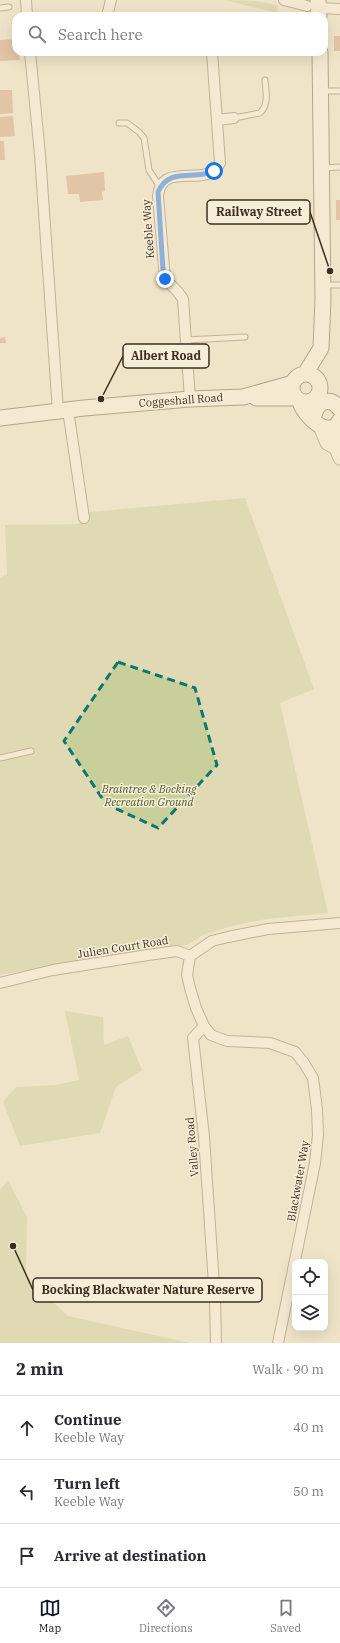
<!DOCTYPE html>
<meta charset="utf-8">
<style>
:root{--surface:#fff;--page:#f7f7f7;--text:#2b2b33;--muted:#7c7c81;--line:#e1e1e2;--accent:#111827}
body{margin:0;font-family:"IBM Plex Serif",serif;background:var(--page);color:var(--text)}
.controls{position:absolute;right:12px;bottom:12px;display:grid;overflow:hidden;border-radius:8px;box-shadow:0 4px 16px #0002}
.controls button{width:36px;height:36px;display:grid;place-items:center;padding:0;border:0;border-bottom:1px solid var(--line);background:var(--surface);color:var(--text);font:20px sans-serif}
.stop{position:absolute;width:12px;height:12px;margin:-9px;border:3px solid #1a73e8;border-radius:50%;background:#fff}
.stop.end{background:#1a73e8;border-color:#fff;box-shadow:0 1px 4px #0008}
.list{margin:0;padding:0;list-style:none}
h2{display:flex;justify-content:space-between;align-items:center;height:52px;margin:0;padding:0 16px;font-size:17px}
h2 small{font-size:13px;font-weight:400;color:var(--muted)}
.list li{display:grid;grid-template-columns:26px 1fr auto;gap:12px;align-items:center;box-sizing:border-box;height:64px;padding:0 16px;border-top:1px solid var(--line)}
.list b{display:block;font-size:15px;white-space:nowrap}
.list p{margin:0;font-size:13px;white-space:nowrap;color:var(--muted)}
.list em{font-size:13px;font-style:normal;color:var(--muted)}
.icon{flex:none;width:22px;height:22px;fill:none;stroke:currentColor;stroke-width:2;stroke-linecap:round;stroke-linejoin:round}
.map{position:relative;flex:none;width:340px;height:1343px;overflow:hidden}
.search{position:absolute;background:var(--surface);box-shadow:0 4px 16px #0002;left:12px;right:12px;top:12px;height:44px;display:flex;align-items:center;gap:10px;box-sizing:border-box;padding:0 14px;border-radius:12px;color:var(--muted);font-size:15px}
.sheet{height:244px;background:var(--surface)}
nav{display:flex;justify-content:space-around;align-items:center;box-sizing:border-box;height:56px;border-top:1px solid var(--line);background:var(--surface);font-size:11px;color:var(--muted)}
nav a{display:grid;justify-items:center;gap:2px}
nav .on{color:var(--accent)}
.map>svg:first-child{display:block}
.green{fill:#c9cf9b}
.building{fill:#cf9f7d}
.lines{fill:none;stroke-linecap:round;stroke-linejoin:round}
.service-casing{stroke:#8d765c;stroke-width:7}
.minor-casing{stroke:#8d765c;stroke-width:12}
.tertiary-casing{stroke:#8d765c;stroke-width:15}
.secondary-casing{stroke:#6f573f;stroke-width:17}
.service{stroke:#faf1dc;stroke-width:5}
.minor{stroke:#faf1dc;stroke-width:10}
.tertiary{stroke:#faf1dc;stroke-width:13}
.secondary{stroke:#faf1dc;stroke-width:15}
.route{stroke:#1a73e8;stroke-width:5}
.marked{fill:none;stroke:#0f766e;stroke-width:3;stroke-dasharray:8 5;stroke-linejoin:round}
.labels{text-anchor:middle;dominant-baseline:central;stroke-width:3;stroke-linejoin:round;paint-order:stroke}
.street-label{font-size:11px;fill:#3d2e20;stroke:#f7eed8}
.park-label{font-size:11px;font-style:italic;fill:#4d5a26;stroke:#f7eed8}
.leader{fill:none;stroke:#3d2e20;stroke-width:1.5}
.callout-dot{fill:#3d2e20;stroke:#f7eed8;stroke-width:1.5}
.callout{fill:#f7eed8;stroke:#3d2e20;stroke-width:1.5}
.callout-label{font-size:12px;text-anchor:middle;font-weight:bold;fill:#3d2e20}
</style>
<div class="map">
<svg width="340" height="1343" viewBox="0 0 340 1343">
<rect width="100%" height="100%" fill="#f0e4c8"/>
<!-- green -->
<path class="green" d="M224,0C240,0 264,0 278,6L277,13Z
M245,498L314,689L280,703L328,913L266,919L228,927L203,935L187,945L162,947L0,975V577L7,575L5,525L78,524L90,512Z
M65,1011L103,1017L104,1045L128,1036L142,1070L116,1087L100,1133L20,1146L3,1102L16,1087L55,1085L79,1080Z
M8,1180L27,1217L26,1275L68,1316L190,1343H0V1190Z"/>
<!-- building -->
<path class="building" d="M334,36H340V51H334Z
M16,39V52H19L20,60L0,61V40Z
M0,90H12L13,113L0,114Z
M13,116L15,136L0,137V117Z
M0,141H4L5,160H0Z
M104,172L105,191L102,192L103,200L80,202L79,194H68L66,176Z
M336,200H340V220H336Z
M5,337L6,343H0V338Z"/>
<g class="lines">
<defs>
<path id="service" d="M0,8L9,7
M321,91H340
M234,118L260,113C269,105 266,91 265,80
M119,123H127L139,132L144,138L149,170L160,187
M323,168L340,167
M325,285H340
M186,340L245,337
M0,758L31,751"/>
<path id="minor" d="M26,0L27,16
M284,0L307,6
M319,8L340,9
M107,16L111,0
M30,52L40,155L58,411
M217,120L234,118
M190,399L183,299L178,292L165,279L158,196C161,165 195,182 212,172C216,170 218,166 220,163L212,52
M68,410L84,518
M190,956L187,975L190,988L196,1008L204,1026L211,1035L227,1041L270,1043L295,1052L304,1063L313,1078L317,1109L318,1135L315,1163L278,1343
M190,956L212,941L228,937L268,929L340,923
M0,983L53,970L148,955L177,951L190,956
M204,1026L193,1038L204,1137L215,1299L216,1343"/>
<path id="tertiary" d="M320,426L327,443L336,448
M335,426L336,448L340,458"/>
<path id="secondary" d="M318,0L319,16
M305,374L321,348L323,299L320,52
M292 388a14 14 0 1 1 28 0a14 14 0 1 1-28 0Z
M256,398H295
M300,402C304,415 329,442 340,420
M314,415C318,401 330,396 340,409
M0,418L84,408L190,399L243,397L293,383"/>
</defs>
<!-- service casing -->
<use href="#service" class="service-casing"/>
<!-- minor casing -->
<use href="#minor" class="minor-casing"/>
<!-- tertiary casing -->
<use href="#tertiary" class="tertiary-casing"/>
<!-- secondary casing -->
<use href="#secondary" class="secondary-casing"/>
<!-- service -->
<use href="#service" class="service"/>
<!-- minor -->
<use href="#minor" class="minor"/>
<!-- tertiary -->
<use href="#tertiary" class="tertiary"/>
<!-- secondary -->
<use href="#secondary" class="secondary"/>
</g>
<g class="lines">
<!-- route -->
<path class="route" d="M165,279L163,270L158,192C170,166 194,181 214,171"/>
</g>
<!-- marked area -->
<path d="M0 0H340V1343H0ZM118,662L195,688L217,765L158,828L106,804L64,741Z" fill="#f0e4c8" fill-opacity=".55" fill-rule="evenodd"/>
<path class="marked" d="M118,662L195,688L217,765L158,828L106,804L64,741Z"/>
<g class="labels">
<!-- street labels -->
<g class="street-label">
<text transform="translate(148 229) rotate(-94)">Keeble Way</text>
<text transform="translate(181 400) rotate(-4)">Coggeshall Road</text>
<text transform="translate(123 947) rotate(-9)">Julien Court Road</text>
<text transform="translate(192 1147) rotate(-95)">Valley Road</text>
<text transform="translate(298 1181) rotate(-80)">Blackwater Way</text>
</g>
<!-- park labels -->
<g class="park-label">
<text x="149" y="789">Braintree &amp; Bocking<tspan x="149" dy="13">Recreation Ground</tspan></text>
</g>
</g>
<!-- callouts -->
<path class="leader" d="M330 271L310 212M101 399L123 356M13 1246L33 1290"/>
<g class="callout-dot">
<circle cx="330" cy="271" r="4"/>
<circle cx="101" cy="399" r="4"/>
<circle cx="13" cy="1246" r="4"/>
</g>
<g class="callout">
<rect x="207" y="200" width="103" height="24" rx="4"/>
<rect x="123" y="344" width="86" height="24" rx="4"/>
<rect x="33" y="1278" width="229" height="24" rx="4"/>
</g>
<g class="callout-label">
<text x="259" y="216">Railway Street</text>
<text x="166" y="360">Albert Road</text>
<text x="148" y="1294">Bocking Blackwater Nature Reserve</text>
</g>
</svg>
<div class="controls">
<button><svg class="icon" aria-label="locate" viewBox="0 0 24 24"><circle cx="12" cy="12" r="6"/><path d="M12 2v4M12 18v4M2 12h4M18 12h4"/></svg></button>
<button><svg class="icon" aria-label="layers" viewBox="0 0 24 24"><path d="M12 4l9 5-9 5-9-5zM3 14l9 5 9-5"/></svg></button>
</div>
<div class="stop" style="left:214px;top:171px"></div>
<div class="stop end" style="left:165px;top:279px"></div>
<div class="search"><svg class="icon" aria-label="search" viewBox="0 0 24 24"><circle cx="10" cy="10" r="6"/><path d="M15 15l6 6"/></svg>Search here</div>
</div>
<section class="sheet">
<h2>2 min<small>Walk · 90 m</small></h2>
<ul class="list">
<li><svg class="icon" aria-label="ahead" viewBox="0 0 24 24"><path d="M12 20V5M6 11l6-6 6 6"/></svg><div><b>Continue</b><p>Keeble Way</p></div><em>40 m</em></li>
<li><svg class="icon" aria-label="left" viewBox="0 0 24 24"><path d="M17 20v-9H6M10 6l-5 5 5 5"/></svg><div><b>Turn left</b><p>Keeble Way</p></div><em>50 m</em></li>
<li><svg class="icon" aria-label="arrive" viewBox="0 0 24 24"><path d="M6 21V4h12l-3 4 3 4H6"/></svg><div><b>Arrive at destination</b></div></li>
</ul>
</section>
<nav>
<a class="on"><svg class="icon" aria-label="map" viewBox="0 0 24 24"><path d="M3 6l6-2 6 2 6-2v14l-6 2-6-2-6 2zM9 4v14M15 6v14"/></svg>Map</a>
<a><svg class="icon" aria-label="directions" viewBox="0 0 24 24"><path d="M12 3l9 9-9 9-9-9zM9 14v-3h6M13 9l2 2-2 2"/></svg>Directions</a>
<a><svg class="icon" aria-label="saved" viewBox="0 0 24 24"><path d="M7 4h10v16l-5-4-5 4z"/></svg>Saved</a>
</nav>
